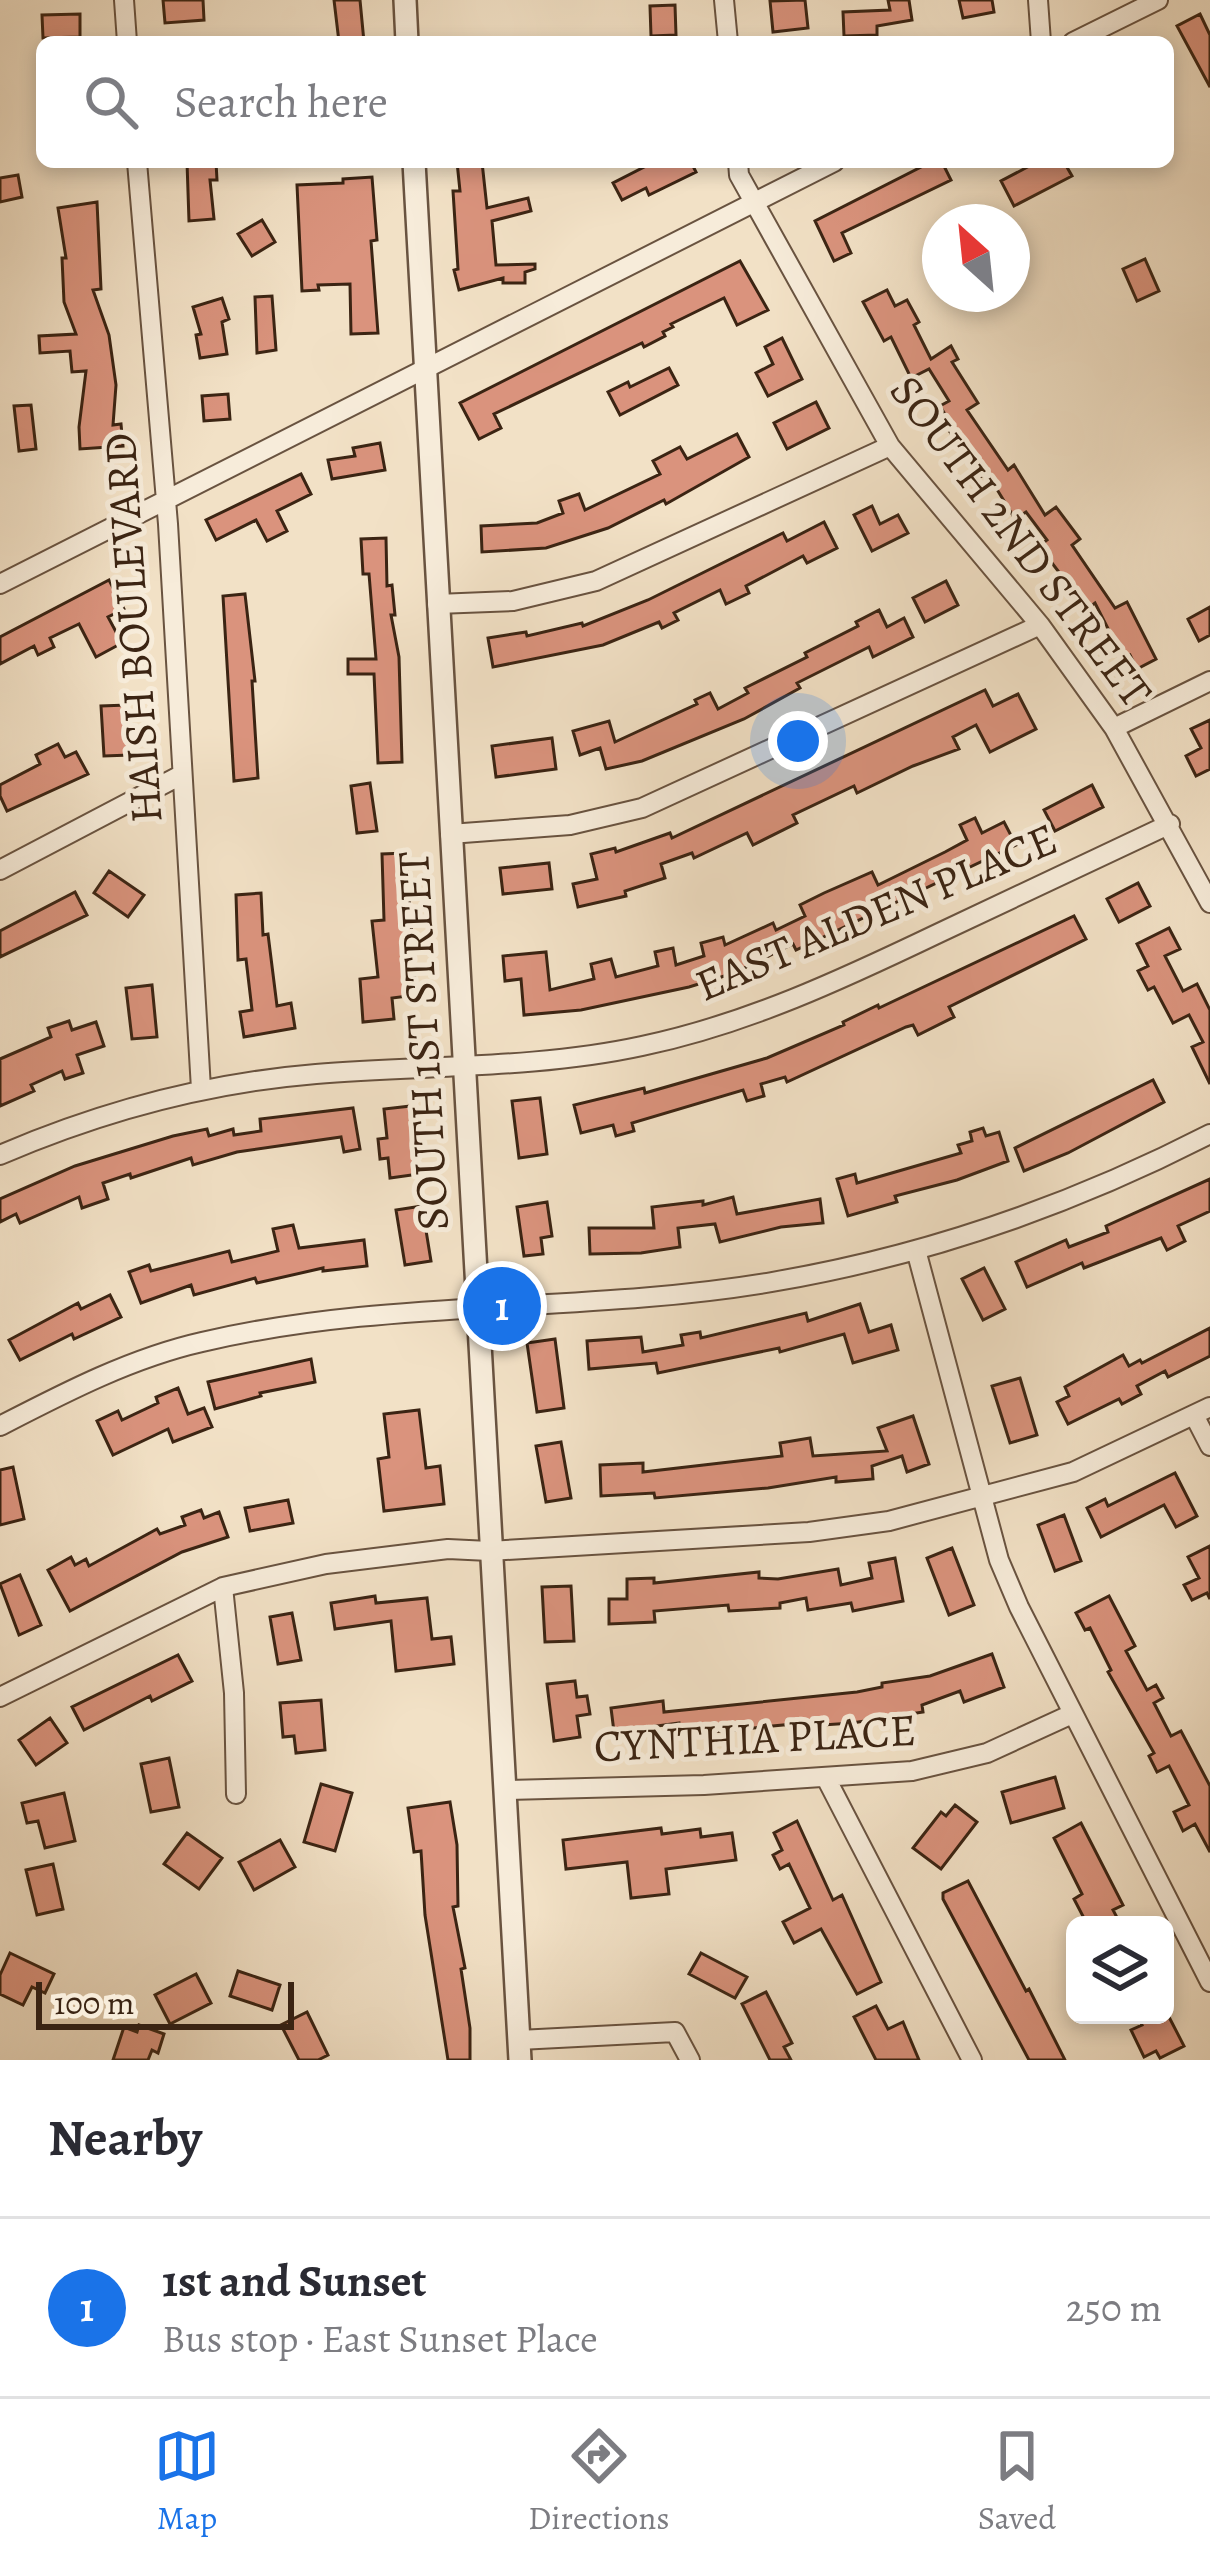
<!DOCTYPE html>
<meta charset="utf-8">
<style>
:root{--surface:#fff;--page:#f2f2f3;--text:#2b2b33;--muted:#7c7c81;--line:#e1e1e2;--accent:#1a73e8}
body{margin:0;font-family:Alegreya,serif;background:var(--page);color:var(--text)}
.controls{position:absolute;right:36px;bottom:36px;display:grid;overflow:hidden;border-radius:18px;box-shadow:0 6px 18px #0003}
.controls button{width:108px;height:108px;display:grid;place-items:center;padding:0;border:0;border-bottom:3px solid var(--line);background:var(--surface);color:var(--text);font:60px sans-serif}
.compass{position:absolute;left:922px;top:204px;width:108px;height:108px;border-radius:50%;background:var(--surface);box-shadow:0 6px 18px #0003;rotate:333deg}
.scale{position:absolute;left:36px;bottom:30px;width:258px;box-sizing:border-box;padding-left:12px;border:6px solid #3b2413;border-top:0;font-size:33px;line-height:42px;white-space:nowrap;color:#3b2413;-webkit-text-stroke:9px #f7ecda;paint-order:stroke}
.you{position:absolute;left:798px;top:741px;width:42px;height:42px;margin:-30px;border:9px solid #fff;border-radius:50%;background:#1a73e8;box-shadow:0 0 0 18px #1a73e833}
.badge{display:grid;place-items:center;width:78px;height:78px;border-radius:50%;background:var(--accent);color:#fff;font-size:39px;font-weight:700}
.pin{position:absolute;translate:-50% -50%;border:6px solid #fff;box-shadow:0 3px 12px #0006}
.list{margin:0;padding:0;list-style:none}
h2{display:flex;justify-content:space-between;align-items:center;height:156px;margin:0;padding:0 48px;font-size:51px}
h2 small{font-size:39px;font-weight:400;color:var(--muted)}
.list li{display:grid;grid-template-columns:78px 1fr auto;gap:36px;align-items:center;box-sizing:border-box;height:180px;padding:0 48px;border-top:3px solid var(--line)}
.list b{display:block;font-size:45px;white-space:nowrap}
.list p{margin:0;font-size:39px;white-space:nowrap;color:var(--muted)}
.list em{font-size:39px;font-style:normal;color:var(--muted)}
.icon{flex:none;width:66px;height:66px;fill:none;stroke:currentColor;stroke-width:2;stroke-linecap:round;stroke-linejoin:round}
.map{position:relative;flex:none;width:1210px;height:2060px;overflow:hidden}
.search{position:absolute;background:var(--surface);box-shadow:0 6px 18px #0003;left:36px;right:36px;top:36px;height:132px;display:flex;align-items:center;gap:30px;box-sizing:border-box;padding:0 42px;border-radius:18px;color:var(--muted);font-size:45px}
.sheet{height:336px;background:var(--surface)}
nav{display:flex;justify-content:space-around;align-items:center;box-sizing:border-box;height:168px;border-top:3px solid var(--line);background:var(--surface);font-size:33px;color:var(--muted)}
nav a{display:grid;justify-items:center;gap:6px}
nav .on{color:var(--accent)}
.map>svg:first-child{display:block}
.building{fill:#da937d;stroke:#3b2413;stroke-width:3}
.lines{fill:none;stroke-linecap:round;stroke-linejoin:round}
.minor-casing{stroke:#695340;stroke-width:22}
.tertiary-casing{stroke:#695340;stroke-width:26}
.minor{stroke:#f7ecda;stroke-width:18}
.tertiary{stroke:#f7ecda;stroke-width:21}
.labels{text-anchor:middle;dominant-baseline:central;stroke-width:10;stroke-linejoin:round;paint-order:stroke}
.street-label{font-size:45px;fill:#3b2413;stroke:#f7ecda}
</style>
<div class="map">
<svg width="1210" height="2060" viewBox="0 0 1210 2060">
<rect width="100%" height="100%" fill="#f2e1c6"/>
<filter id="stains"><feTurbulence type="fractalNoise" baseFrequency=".00167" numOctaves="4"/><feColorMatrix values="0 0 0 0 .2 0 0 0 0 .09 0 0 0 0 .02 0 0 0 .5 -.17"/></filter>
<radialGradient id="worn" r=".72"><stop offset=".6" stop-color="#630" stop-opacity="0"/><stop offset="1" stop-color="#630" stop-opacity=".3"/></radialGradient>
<!-- building -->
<path class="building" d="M163,0H203L204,20L165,23Z
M334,0H360L364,42H339Z
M805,0L808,28L773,32L770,1Z
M888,0H909L912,20L877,26V35L844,36L843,12L890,10Z
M959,0H992L994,12L963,18Z
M675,5L676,35L651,36L650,6Z
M80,14V37L43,38L42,15Z
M1200,14L1210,35V87L1177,26Z
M187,162H216L217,180H210L214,219L189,221Z
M457,162H482L487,208L528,198L531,211L492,221L496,265L535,264V269L525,272V283H503V278L459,290L454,270L458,269L453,191H460Z
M654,162H691L696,172L649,195L646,188L622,200L613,183Z
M931,162H942L951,180L842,233L851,253L834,261L815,221Z
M1037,162H1064L1072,176L1014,206L1001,181Z
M18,175L22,197L0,202V178Z
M372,177L377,240L371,241L378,333L351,334L350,284L318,285L319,290L302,291L297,185L343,183V179Z
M97,202L101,289L93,290L109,335L116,385L113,425L121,424L123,446L80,449L79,427L86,371L72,372L70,351L40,353L39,336L76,334L64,302L62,258H66L58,208Z
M262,220L275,242L252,256L238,234Z
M1145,259L1159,291L1137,301L1123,269Z
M740,261L768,310L737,325L724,298L671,324L673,327L663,332L665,336L644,347L642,343L494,414L501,428L479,439L460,403Z
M887,290L895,306L907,300L919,322L914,325L931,359L951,346L958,359L952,362L978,403L967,410L1008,470L1014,465L1045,515L1056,507L1080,539L1072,545L1115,608L1127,602L1156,659L1137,669L1130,655L1123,658L1095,603L1087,609L1039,546L1047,540L1026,512L1015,519L987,473L980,477L950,432L954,429L940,406L949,401L929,369L911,378L891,337L884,341L863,302Z
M272,296L276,350L257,353L255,297Z
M222,298L229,319L222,322L227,354L200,358L196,335L201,334L193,307Z
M782,338L802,379L768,396L756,373L773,364L765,347Z
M669,368L678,385L620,415L608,392L628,382L630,387Z
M228,394L230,419L204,421L202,396Z
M816,402L829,428L787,449L774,423Z
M31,405L36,449L19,451L14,406Z
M737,434L749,457L666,504L664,500L608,528L546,548L482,552L481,526L537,523L563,513L559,501L579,494L585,510L660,474L653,461L680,447L687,459Z
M380,443L385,470L332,479L328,460L355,456L353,448Z
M301,474L311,494L277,511L287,531L267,541L256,520L216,540L206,520Z
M872,506L880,524L898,515L908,533L872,551L854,515Z
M824,522L837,548L807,563L803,556L746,586L749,593L726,604L720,590L674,613L678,620L662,628L659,622L603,645L493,667L488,638L526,632L527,636L582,623L583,626L648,600L783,533L787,541Z
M386,538L387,586L392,585L395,615H391L399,657L402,762L378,763L374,674H348V659H376L369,574H363L361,539Z
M109,580L124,609L108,617L122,643L96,657L79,624L50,638L54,647L38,655L34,646L0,664V637Z
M946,581L958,605L925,622L913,598Z
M245,594L255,681H252L258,778L234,781L223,596Z
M1210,607V635L1199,641L1188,619Z
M879,610L887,627L904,618L913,637L873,657L869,647L797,683L800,688L744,719L642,761L606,769L600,748L580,755L573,731L609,721L615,742L697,704L695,700L710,693L718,709L748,693L745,688L807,657L805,653L858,626L856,622Z
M985,690L993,706L1018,694L1036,729L990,752L976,725L953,737L959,749L913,766L857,793L854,786L793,815L797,823L753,845L747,833L694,858L692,853L661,864L665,878L625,891L626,896L578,907L573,884L597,879L591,854L615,848L616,852L670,833L672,838Z
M127,705L130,755L104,756L101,706Z
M1210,720V769L1196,776L1186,756L1201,748L1191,729Z
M552,738L556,769L496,777L492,746Z
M58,744L65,757L76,752L88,774L7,811L0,796V785L40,764L36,755Z
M370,783L377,831L357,833L351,786Z
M1092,785L1103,807L1055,831L1044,810Z
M975,818L982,833L1004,822L1016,845L796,950L793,944L734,973L689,987L581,1010L524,1015L521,979L505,981L503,956L546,952L550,990L594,979L591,964L611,959L616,977L658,966L655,952L673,948L676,965L704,956L701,943L723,937L725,945L773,923L776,930L805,916L800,905L824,893L872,872L878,885L945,852L967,840L960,825Z
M406,853L416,995L392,998L394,1019L363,1022L360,979L378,977L372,921L384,920L382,854Z
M549,863L552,889L503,894L500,868Z
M109,871L144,895L128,917L94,893Z
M1138,883L1150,906L1119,922L1107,899Z
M75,892L87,915L0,957V931Z
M261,893L263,935L268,934L277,1006L291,1003L295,1028L244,1037L240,1012L252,1010L246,959L238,960L236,895Z
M1074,916L1086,939L949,1007L954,1017L918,1035L913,1025L906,1027L787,1082L785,1077L761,1084L764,1096L747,1101L743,1090L632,1123L634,1131L616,1136L613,1125L581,1133L574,1105L644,1088L645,1093L767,1058L844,1025L843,1022L878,1005L879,1008Z
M1169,928L1180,949L1165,956L1183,991L1197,984L1210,1010V1084L1192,1047L1203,1042L1189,1015L1173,1023L1154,987L1148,990L1138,971L1148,966L1137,944Z
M152,985L157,1037L132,1039L126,988Z
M69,1021L72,1030L96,1022L104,1046L77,1055L83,1073L65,1079L62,1071L31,1085L34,1091L0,1106V1059L51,1037L48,1028Z
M1153,1080L1164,1102L1068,1153L1024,1171L1015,1148Z
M540,1098L547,1154L519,1158L512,1101Z
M411,1106L419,1174L390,1178L388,1158L380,1159L378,1139L387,1138L384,1109Z
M353,1108L360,1149L344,1152L341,1137L237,1152L193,1165L191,1158L131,1178L130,1174L103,1183L108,1199L82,1208L79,1197L20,1223L16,1214L0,1222V1199L75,1166L173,1136L207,1129L209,1136L233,1129L234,1135L261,1131L260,1119Z
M983,1128L986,1136L999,1132L1008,1161L957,1180L895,1196L897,1202L848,1216L837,1179L855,1174L857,1183L961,1153L958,1145L972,1141L970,1132Z
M1210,1179V1211L1178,1226L1185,1241L1167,1250L1161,1238L1084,1268L1082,1263L1027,1287L1016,1262L1066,1240L1069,1247L1108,1232L1106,1226Z
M733,1197L737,1214L820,1199L823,1223L781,1227L720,1242L715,1224L678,1228L680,1247L641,1253L590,1254L589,1228H654L652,1207L703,1201V1205Z
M547,1202L552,1236L541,1238L543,1254L524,1256L517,1207Z
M422,1206L431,1261L405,1265L396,1210Z
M293,1225L299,1248L364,1240L367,1266L323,1271V1268L257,1283L255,1278L194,1295L191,1285L141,1303L129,1272L149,1265L151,1271L229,1251L232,1262L278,1251L273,1229Z
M984,1268L1005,1309L983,1320L962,1279Z
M110,1295L121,1317L74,1339L72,1334L20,1360L9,1340L78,1303L81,1309Z
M860,1304L869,1332L891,1325L898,1350L853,1363L844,1334L780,1352L779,1348L658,1373L656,1363L589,1369L587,1341L641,1337L643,1352L683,1345L681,1335L700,1332L701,1338L806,1313L808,1321Z
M1210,1328V1356L1168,1377L1165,1371L1137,1386L1141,1394L1122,1404L1119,1399L1068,1424L1057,1402L1069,1396L1065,1387L1123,1355L1129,1366L1140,1360L1142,1363Z
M555,1339L564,1408L537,1412L527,1343Z
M311,1359L315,1382L260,1393L261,1396L215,1409L208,1382Z
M1020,1378L1037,1435L1010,1443L992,1386Z
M178,1388L188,1414L204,1408L212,1427L173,1442L168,1429L113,1455L97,1421L118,1411L122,1420L158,1403L156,1397Z
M419,1410L426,1468L440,1466L444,1504L384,1511L378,1459L389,1457L384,1414Z
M913,1416L929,1464L907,1472L902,1456L872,1466L873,1479L836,1482V1477L768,1488L655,1498L654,1493L601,1496L600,1465L643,1463V1472L782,1456L780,1443L810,1438L813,1456L887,1451L878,1428Z
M561,1442L571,1498L546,1502L536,1446Z
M13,1467L24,1519L0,1525V1470Z
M1175,1473L1197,1516L1176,1527L1164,1505L1101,1537L1087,1508L1105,1499L1108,1506Z
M288,1500L293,1523L250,1531L245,1508Z
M201,1510L204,1518L219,1512L228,1537L182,1552L70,1611L48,1570L71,1557L75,1565L86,1559L89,1566L157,1529L160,1534L185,1525L182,1517Z
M1064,1515L1081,1561L1055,1571L1038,1525Z
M1210,1546V1599L1207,1593L1192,1600L1184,1585L1199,1578L1188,1557Z
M952,1548L974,1605L949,1615L927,1558Z
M895,1558L903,1601L853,1611L851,1603L808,1610L806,1598L780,1603V1608L729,1611L728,1605L654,1611L655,1622L609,1624V1599H627V1579L654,1578V1583L759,1572V1578L778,1579L838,1569L841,1585L872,1578L869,1563Z
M20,1575L41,1625L19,1635L0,1584Z
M571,1586L574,1641L545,1642L542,1587Z
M375,1596L376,1603L427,1598L432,1639L451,1637L454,1664L396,1671L391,1621L335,1629L331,1603Z
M1109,1596L1135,1646L1126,1651L1147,1690L1156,1685L1163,1698L1154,1703L1171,1736L1181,1731L1210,1786V1852L1195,1824L1183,1831L1174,1812L1189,1805L1169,1766L1157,1772L1149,1756L1154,1753L1108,1672L1111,1670L1090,1628L1085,1630L1076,1613Z
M292,1613L301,1660L278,1664L270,1617Z
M992,1654L1004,1687L964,1702L960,1691L922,1705L923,1712L852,1723L794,1727V1724L680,1735L679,1723L614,1732L611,1708L663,1701L664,1712L857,1692L882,1687V1683L930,1676Z
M178,1655L192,1681L152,1701L150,1696L84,1730L72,1707Z
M575,1681L577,1697L587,1696L590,1714L577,1716L580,1737L554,1741L547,1684Z
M321,1700L325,1750L296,1753L294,1736L283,1737L280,1703Z
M50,1718L67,1743L36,1765L19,1740Z
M169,1758L179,1807L151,1812L141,1764Z
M1055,1777L1064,1808L1011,1823L1002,1792Z
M321,1784L352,1793L335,1851L304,1842Z
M64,1793L75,1841L45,1848L38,1821L27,1823L22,1803Z
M450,1802L457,1845L458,1906L453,1907L465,1968L461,1969L470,2028V2060H448L425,1915L421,1851L414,1852L408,1808Z
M955,1805L977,1822L941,1869L913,1848L941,1812L946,1816Z
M797,1821L833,1900L842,1895L881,1982L857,1994L821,1929L794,1943L783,1922L810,1908L789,1864L780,1869L773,1855L782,1850L774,1833Z
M1081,1823L1123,1905L1113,1910L1121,1925H1097L1095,1920L1087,1924L1074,1899L1082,1894L1054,1838Z
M661,1828L662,1834L700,1829L701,1837L732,1833L736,1860L666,1869L669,1894L631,1898L627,1862L566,1869L563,1840Z
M187,1833L222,1858L199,1889L164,1864Z
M280,1840L295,1867L254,1890L239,1862Z
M53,1864L63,1909L37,1915L26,1870Z
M968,1881L1026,1991L1029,1989L1065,2060H1029L943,1899V1893Z
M10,1953L54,1974L45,1993L32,1987L23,2005L0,1994V1975Z
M701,1953L747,1977L735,1998L689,1974Z
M238,1971L280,1985L272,2010L230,1996Z
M196,1974L211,2003L170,2024L155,1995Z
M766,1992L792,2043L784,2047L791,2060H770L742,2004Z
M876,2006L888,2029L903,2022L919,2060H876L854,2017Z
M307,2012L328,2055L318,2060H299L281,2025Z
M1137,2015H1168L1184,2046L1160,2058L1156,2051L1144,2057L1131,2030L1142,2025Z
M139,2025L164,2034L158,2053L152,2050L148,2060H113L124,2027L137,2032Z"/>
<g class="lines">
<defs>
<path id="minor" d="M124,0L127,42
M724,0L728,42
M1038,0L1041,42
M1073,42L1158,0
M137,162L168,524L201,1089
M738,162L739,175L890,446L1040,625L1114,728L1210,903
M0,584L834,162
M437,604L513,601L596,581L890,446
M1114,728L1210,681
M450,834L570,825L642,808L1040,625
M0,870L181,775
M0,1155C100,1112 207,1083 316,1074C424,1065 536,1069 642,1046C747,1024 843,979 939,933C1016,897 1093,861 1170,824
M916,1250L999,1560L1019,1607L1210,1982
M1194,1415L1210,1446
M0,1426C64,1393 131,1358 202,1342C389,1298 583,1314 772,1282C925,1256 1072,1205 1210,1134
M223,1587L234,1693L236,1794
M0,1697L223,1587L326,1564L448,1549L489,1551L809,1532L889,1521L1073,1472L1210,1407
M826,1778L972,2060
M505,1790L704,1785L912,1771L987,1753L1072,1714
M519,2040L675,2032L690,2060"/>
<path id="tertiary" d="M405,0L407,42
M414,162L520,2060"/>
</defs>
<!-- minor casing -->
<use href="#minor" class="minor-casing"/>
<!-- tertiary casing -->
<use href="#tertiary" class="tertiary-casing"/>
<!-- minor -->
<use href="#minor" class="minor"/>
<!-- tertiary -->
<use href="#tertiary" class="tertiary"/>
</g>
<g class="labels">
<!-- street labels -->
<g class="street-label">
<text transform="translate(1021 541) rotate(53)">SOUTH 2ND STREET</text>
<text transform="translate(133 628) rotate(-94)">HAISH BOULEVARD</text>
<text transform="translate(876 912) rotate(-23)">EAST ALDEN PLACE</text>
<text transform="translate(423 1041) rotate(-93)">SOUTH 1ST STREET</text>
<text transform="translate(755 1738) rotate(-3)">CYNTHIA PLACE</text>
</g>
</g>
<rect width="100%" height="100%" filter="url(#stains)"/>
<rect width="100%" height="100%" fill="url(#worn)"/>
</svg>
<div class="controls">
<button><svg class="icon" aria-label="layers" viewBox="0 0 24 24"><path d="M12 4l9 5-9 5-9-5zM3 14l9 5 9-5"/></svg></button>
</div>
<svg class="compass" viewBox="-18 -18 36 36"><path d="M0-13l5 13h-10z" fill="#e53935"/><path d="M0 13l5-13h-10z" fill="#7c7c81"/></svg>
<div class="scale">100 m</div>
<div class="you"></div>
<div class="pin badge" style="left:502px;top:1306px">1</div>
<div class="search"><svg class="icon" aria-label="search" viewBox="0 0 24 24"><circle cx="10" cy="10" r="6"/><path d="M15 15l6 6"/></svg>Search here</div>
</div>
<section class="sheet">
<h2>Nearby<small></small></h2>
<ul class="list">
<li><span class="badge">1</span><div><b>1st and Sunset</b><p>Bus stop · East Sunset Place</p></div><em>250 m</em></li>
</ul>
</section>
<nav>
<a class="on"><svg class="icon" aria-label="map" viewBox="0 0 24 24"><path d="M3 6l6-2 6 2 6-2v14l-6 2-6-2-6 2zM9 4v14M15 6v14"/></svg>Map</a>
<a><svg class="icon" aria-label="directions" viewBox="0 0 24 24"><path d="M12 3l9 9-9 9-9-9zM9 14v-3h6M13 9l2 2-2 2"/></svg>Directions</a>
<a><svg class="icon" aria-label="saved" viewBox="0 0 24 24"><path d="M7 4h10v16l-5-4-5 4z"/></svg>Saved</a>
</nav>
